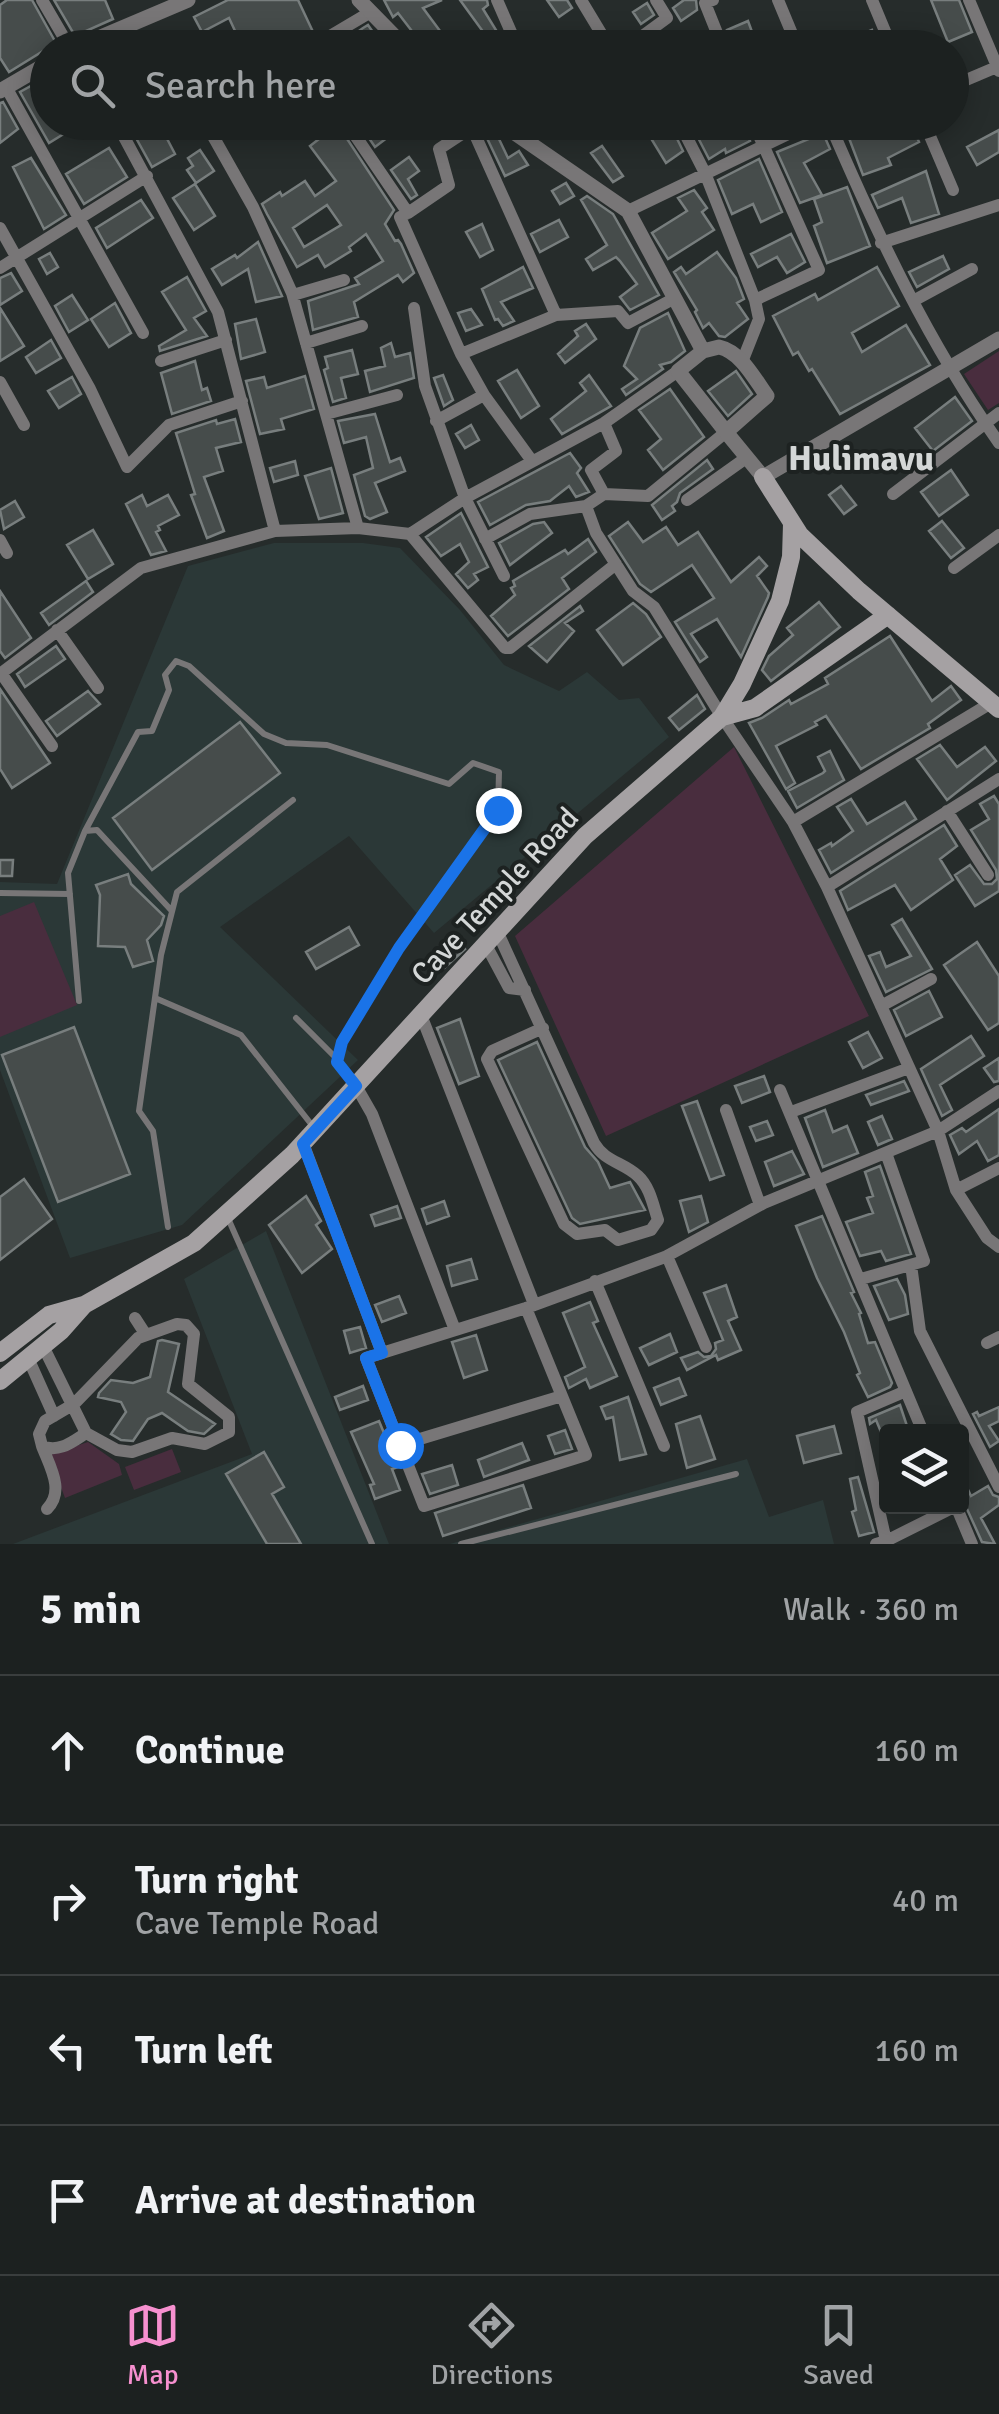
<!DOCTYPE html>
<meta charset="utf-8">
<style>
:root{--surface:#1c2120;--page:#252929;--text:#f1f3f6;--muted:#a0a3a5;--line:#3a3e3e;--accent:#f690cf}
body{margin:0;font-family:Signika,sans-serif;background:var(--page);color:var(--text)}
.controls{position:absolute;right:30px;bottom:30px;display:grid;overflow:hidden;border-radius:10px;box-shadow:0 5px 25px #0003}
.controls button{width:90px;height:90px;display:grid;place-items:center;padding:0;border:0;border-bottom:2px solid var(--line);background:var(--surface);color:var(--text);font:50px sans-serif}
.stop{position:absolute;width:30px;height:30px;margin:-22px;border:8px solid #1a73e8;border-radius:50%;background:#fff}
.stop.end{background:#1a73e8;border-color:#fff;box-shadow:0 2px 10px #0008}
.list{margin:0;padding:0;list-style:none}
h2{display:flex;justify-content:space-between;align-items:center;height:130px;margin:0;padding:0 40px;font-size:42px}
h2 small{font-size:32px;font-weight:400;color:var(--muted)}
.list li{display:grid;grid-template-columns:65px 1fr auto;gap:30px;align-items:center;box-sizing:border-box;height:150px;padding:0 40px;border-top:2px solid var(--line)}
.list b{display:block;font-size:38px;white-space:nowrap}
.list p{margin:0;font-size:32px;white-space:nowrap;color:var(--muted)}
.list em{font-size:32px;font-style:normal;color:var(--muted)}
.icon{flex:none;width:55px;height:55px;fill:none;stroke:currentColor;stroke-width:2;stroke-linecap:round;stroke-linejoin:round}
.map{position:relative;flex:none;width:999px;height:1544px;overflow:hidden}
.search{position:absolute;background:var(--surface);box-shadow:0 5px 25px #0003;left:30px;right:30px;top:30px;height:110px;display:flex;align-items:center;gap:25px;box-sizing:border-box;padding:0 35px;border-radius:55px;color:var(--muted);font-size:38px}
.sheet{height:730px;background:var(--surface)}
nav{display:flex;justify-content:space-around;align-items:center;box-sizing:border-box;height:140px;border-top:2px solid var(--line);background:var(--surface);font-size:28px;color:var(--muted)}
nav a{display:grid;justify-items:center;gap:5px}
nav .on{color:var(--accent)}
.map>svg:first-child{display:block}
.built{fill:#2b3837}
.green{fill:#492d3e}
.building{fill:#464c4b;stroke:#787e7e;stroke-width:2.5;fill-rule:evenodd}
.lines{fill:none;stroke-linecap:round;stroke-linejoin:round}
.service{stroke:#787677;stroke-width:6}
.minor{stroke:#787677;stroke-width:12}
.tertiary{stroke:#787677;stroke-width:15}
.secondary{stroke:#a5a1a3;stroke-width:18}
.route{stroke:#1a73e8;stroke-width:12}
.labels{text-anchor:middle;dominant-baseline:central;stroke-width:8;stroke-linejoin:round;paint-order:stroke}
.street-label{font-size:30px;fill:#d4d7d7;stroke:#1d2221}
.quarter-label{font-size:35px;font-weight:bold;fill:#d4d7d7;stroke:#1d2221}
</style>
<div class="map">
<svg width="999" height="1544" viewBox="0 0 999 1544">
<rect width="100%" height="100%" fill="#262c2b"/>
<!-- built -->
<path class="built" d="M274,543H363L400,548L460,610L504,665L559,691L587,672L619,700L639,698L669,737L434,933L349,836L220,927L358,1060L182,1225L70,1258L0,1070V882L57,884L188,566Z
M266,1231L389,1544H13L252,1454L184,1279Z
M747,1459L769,1517L823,1500L834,1544H450Z"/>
<!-- green -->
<path class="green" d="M999,351V403L988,410L964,374Z
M734,747L869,1016L606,1136L515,936Z
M34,902L77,1005L0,1037V916Z
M88,1442L119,1464L122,1475L65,1498L49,1455Z
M172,1449L181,1472L134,1490L125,1467Z"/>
<!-- building -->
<path class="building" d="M7,0H32L56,43L9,72L0,58V5Z
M54,0H105L113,19L75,36Z
M228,0H298L314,34L290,48H243L229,18L202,32L194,17Z
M384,0H442L423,8L443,35L425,48L398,13L393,17Z
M460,0H487L488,5L483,9L507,48H464L484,33Z
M547,0H567L572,8L559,17Z
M684,0H696L697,10L681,21L673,8Z
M931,0H959L972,32L948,42Z
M647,3L654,15L641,24L633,12Z
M748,21L758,48H733L727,30Z
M368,25L384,48H335L363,28Z
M872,30L879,48H831V47Z
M154,32L160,48H105L122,40L124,43Z
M664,33L671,48H644Z
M40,81L48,93V122H65L70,130L49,143L20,92Z
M3,102L18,129L0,143V103Z
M138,122H178L163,131L175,154L152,167L130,127Z
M307,122H336L394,210L385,224L395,241L398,240L401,244L414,273L403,282L398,275L354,302L358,317L313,330L308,301L359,284L355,278L383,261L366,234L349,247L351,251L325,267L318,255L297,267L267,214L262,204L280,192L282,196L305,181L315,196L336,181L310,146L319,139ZM327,205L341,225L304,247L293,228Z
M358,122H408L375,147Z
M426,122H452L427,137L420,126Z
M641,122H669L683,151L666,163Z
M698,122H743L750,141L726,153L725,149L709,159L692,126Z
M852,122H875L880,136L910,122L919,142L888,158L891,165L863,175L844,125Z
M999,130V152L977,165L967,147Z
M488,132L498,137L508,158L519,151L528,165L505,176L485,134Z
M823,133L830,149L804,163L822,195L800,203L777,152Z
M602,146L623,176L613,182L591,153Z
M109,148L127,177L84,204L66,174Z
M200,150L214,171L196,183L187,170L193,166L188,158Z
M409,157L419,171L408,179L417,195L411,199L391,170Z
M31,158L66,215L44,229L13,167Z
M759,159L782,212L761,222L753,204L732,214L718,180Z
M926,171L939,214L911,223L902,198L878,208L872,195Z
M566,183L574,196L560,204L552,191Z
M195,184L215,216L194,230L173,198Z
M847,187L870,246L827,263L814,226L822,222L814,199Z
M694,190L707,208L702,212L714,230L668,259L652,233L687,211L678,198Z
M587,196L613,214L659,295L630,310L620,297L637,284L620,261L616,257L593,270L586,259L607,245L581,200Z
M141,200L153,218L107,248L96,228Z
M559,220L568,237L540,252L531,234Z
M482,224L493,250L480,257L466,232Z
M791,234L805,262L787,273L777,257L758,267L751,254Z
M258,242L282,296L256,302L248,269L222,285L212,269L235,255L237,258Z
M717,252L736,278L744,299L737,303L748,319L725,337L719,336L709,323L703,328L695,312L697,310L674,272L681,267L686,274Z
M50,253L58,267L47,274L39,259Z
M943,256L949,269L917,287L909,272Z
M523,267L533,288L501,302L514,321L503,326L498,319L495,320L482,289Z
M877,267L899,306L852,333L862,352L906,325L930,365L840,414L812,369L809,371L798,352L793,355L773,316L815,294L818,300Z
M11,273L22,291L0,305V278Z
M187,277L206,311L194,318L207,336L160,351L159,346L186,330L162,292Z
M72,295L88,320L69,332L55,306Z
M115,303L131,333L109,347L91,319Z
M0,308L24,346L0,361Z
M471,309L482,325L466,331L458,313Z
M668,313L685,351L671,362L660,365L663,369L626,395L622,389L637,379L624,366L640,328Z
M256,319L265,352L241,359L235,324Z
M586,324L596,339L565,363L558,354L578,336L575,331Z
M51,340L61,358L36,373L26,357Z
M391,343L395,357L410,353L414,378L370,392L365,371L385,366L381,348Z
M352,350L358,374L341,378L346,398L333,402L324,370L328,368L325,357Z
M195,361L202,390L207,388L211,401L172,414L161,373Z
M517,370L539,406L521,418L498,381Z
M736,371L752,394L728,416L708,391Z
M443,375L453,400L444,406L434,378Z
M589,375L611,406L562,434L551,419L586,391L580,383Z
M305,376L314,409L281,419L284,429L260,434L246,381L264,377L267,388Z
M72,377L81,394L59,408L48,391Z
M670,389L704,437L663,470L648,450L661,439L639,410Z
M955,397L972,421L933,451L915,428Z
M375,414L390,462L400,458L405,471L375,483L387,512L370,519L365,516L354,475L373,468L366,437L344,443L338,421Z
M235,419L241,442L216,448L223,471L204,477L224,531L207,538L191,495L195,494L176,433L216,420L217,424Z
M471,425L479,440L465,448L456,434Z
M570,453L581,468L577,473L589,492L576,497L569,486L550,501L526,505L490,525L478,502Z
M707,460L713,469L680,493L677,502L672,506L675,511L662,520L652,505Z
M295,461L298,475L274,482L270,468Z
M331,468L343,513L319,519L305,476Z
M951,470L968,495L939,516L921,492Z
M841,486L856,505L844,514L829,495Z
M142,495L147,506L168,495L179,515L158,526L160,530L156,532L166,551L151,555L126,504Z
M15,501L24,517L4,529L0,510Z
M461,513L488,567L474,574L478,580L468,588L456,574L469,562L460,544L441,556L426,537Z
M942,521L964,548L951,558L929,531Z
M544,522L552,533L510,565L499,543L533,524Z
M628,522L643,542L666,527L678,545L698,532L731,582L759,557L767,566L757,576L769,593L768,597L741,657L717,619L691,634L707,657L700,662L675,622L714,598L692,565L651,592L640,584L609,536Z
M93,530L113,564L88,579L67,545Z
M588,539L596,552L562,578L569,589L508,636L491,616L515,595L511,588L515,586L513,581L565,550L568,554Z
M86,581L93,592L49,625L41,613Z
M0,591L31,638L5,658L0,651Z
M819,602L840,627L771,681L762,670L769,656L793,635L787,628Z
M633,603L646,614L661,637L623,665L597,630Z
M580,606L583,611L565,623L574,631L547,662L529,646Z
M890,636L932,701L951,686L961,700L928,724L930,728L861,769L826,716L815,722L817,725L776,746L795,783L786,789L749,723L762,718L789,700L791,704L828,684L825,678Z
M56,646L65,659L25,687L17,674Z
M0,689L50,763L12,788L0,769Z
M88,691L100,704L57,736L46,721Z
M697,695L705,709L679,730L669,718Z
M240,722L280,773L152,870L113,818Z
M940,745L957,767L985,747L996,761L947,800L917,759Z
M830,751L844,780L797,808L788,791L823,773L825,771L818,757Z
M994,796L999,804V891L975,906L955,875L970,865L984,884H992L997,879L996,870L971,830L989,819L980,804Z
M851,799L867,824L905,802L916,819L831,873L819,850L831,843L832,846L853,831L837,807Z
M944,825L957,846L940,859L953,880L911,910L895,885L848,910L840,891Z
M0,860H13L12,876H0Z
M128,874L131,884L164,916L161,925L147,940L153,961L133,967L125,947L98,946L100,895L96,885Z
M902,919L932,969L886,992L869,956L880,952L886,967L911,956L892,925Z
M349,927L359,945L316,969L306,952Z
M456,937L465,949L440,972L429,958Z
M977,942L999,976V1023L988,1030L944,965Z
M929,991L942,1017L906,1036L894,1010Z
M460,1019L479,1076L459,1084L437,1028Z
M74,1027L130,1174L58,1202L2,1055Z
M868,1032L882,1058L863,1068L849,1042Z
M971,1036L984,1056L940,1085L952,1110L942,1116L921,1069Z
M537,1042L585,1147L598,1162L610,1188L630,1182L645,1210L580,1224L572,1218L498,1060Z
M999,1058V1081L994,1082L984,1068Z
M764,1076L770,1092L742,1103L735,1086Z
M904,1081L909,1091L871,1105L866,1095Z
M697,1101L724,1175L710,1180L682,1106Z
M999,1109V1155L988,1161L977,1141L959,1154L950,1135L962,1128L966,1132Z
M825,1110L833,1132L847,1126L858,1153L823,1167L805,1118Z
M882,1116L892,1139L878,1145L868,1122Z
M767,1121L773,1135L756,1141L750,1127Z
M792,1151L804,1174L774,1186L765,1162Z
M880,1166L911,1254L886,1261L881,1251L860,1256L846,1222L873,1213L867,1198L873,1196L865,1172Z
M24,1179L52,1219L0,1260V1197Z
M306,1196L321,1221L316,1225L332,1249L302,1273L269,1225Z
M701,1196L708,1222L689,1232L680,1201Z
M444,1201L449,1216L427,1224L422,1209Z
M397,1206L401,1218L375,1226L371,1215Z
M822,1216L854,1292L851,1293L861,1313L859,1314L868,1343L875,1342L892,1383L890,1387L868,1397L857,1375L860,1373L844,1332L817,1278L796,1226Z
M471,1259L477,1279L452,1286L447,1266Z
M897,1279L905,1295L908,1314L889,1320L874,1286Z
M726,1285L737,1317L728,1321L741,1350L718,1360L716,1355L687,1370L681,1358L698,1352L704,1357L711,1356L716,1349L715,1343L723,1340L704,1293Z
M399,1296L406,1313L382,1322L375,1305Z
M590,1302L598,1321L593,1323L617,1376L590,1388L586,1379L569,1388L565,1377L585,1367L563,1313Z
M360,1327L366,1348L350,1353L344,1331Z
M670,1334L677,1352L649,1365L640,1348Z
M476,1335L487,1370L464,1378L452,1342Z
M162,1340L179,1344L168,1392L215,1424L204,1434L188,1431L162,1413L148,1419L133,1441L121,1440L111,1434L126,1412L121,1402L98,1397L99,1393L111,1380L133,1383L150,1377L158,1341Z
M679,1378L686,1395L661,1405L654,1388Z
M363,1386L368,1400L340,1410L335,1397Z
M628,1397L646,1454L620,1460L613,1417L606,1419L601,1407Z
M900,1405L909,1432H881L876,1420L870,1424L869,1418Z
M999,1407V1421L989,1426L999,1441L990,1447L973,1414L977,1412L979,1416Z
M700,1416L715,1459L687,1468L676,1424Z
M379,1421L398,1467L392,1469L400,1490L375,1499L370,1485L374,1484L351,1432Z
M834,1426L841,1453L804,1463L797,1436Z
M565,1430L572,1449L555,1454L548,1436Z
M522,1443L529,1460L484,1477L478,1460Z
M264,1452L284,1487L272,1494L301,1544H267L226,1474Z
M452,1465L458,1485L430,1494L422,1474Z
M858,1477L874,1532L859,1536L852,1512L856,1510L850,1479Z
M962,1477L971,1496L988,1486L993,1495L999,1497V1505L981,1518L995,1544L982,1542L962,1498Z
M523,1485L531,1508L443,1536L435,1513Z"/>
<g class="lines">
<!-- service -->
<path class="service" d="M85,831L138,732L152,731L169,690L165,675L176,661L189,666L264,734L286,743L327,745L449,784L473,763L499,772L498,810L399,948L342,1042L337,1062L355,1085
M0,893L70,894
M155,998L241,1035L315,1129
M79,1001L68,873L85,831L97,830L171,910
M296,1018L336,1058
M227,1216L372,1544
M168,1227L153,1131L139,1111L161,955L177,892L293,800
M461,1544L736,1474"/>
<!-- minor -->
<path class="minor" d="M42,0L70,48
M497,0L518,48
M581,0L610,48
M713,0L705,3L723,48
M778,0L798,48
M872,0L892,48
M969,0L999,71
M310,48L369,13
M626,48L667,18L656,0
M952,86L999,66
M6,87L143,333
M116,122L218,312L275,531
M205,122L253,207L292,293L358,528
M346,122L408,213L400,217L461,354L484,395L436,421
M679,122L705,173L755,300L759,319L742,362
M753,122L819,270L755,300
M829,122C877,234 929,344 999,443
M924,122L953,190
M628,211L813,122
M408,213L449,185L439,149L480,122
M0,228L90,389L127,467L169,425L242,401
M881,243L999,205
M0,268L147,176
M293,295L344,280
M913,301L972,269
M556,315L618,311L628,323L675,298
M306,343L362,326
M461,354L556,315L472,128
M161,361L226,340
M0,382L24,425
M484,395L532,461
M326,414L397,395
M604,494L591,470L616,451L604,423
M893,494L999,413
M687,500L746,458
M586,506L596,533L633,591L654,607L722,717L793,822L827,887L938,1131L956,1190L987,1238L999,1247
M410,534L465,498L425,386L414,308
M485,539L530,514L586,506L604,494L648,496L726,432
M0,540L7,553
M954,568L999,535
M504,576L465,498L604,423L678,371
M57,630L98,688
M1,673L52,746
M0,674L141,568L275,531L358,528L410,534L505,648H510L616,564
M947,811L988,875
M793,822L991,703
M827,887L999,779
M498,933L594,1143C605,1162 623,1162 638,1176C650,1187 653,1205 658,1220L651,1230L618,1240L605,1230L577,1234L564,1224L487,1059L492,1051L543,1028
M486,945L509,988L525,990
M881,1006L931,979
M421,1015L534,1304
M356,1086L372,1114L455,1330
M780,1090L923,1432
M726,1110L760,1205
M791,1112L909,1068
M303,1143L382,1353
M956,1190L999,1168
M667,1256L706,1347
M911,1265L920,1331L999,1487
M861,1279L924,1261L886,1153
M595,1281L664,1446
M526,1308L586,1455L424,1506L366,1358L526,1308L665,1257L764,1203L938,1131L999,1091
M135,1318L146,1335
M177,1324L186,1325L194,1334L188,1384L229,1417V1432L205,1444L172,1438L132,1452L117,1450L86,1433C72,1442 59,1453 42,1446L39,1434L45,1421L74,1404L138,1338Z
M987,1343L999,1337
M43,1346L86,1433
M28,1358L54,1416
M400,1445L562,1396
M42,1446C50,1467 65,1491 47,1509
M886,1541L956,1506L972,1544
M876,1544L886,1541L857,1412L906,1391"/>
<!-- tertiary -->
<path class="tertiary" d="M359,0L406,48
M75,48L188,0
M0,91L48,63
M492,122L509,129L628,211L703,351
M719,347C741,352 754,378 767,396L726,432L678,371L703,351Z
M726,432L763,477L999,339"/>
<!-- secondary -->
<path class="secondary" d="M763,477L800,535L859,591L999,709
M722,717L755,708L888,615
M0,1353L49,1315L84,1305L194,1243L292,1155L585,836L722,717L742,684L780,601L791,557L792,524
M0,1381L61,1331L84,1305"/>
</g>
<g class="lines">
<!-- route -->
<path class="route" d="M400,1445L366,1358L382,1353L303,1144L356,1086L337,1062L342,1042L399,948L498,810"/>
</g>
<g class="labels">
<!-- street labels -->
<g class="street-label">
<text transform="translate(495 896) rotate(-47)">Cave Temple Road</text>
</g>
<!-- quarter labels -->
<g class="quarter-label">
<text x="861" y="458">Hulimavu</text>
</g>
</g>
</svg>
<div class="controls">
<button><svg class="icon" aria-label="layers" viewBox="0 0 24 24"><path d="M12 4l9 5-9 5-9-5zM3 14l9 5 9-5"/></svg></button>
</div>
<div class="stop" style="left:400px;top:1445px"></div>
<div class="stop end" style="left:498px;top:810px"></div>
<div class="search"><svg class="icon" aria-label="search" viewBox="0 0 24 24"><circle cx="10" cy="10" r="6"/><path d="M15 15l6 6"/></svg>Search here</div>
</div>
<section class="sheet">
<h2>5 min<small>Walk · 360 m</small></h2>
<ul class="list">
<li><svg class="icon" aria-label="ahead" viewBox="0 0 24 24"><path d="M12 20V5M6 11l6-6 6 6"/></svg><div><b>Continue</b></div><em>160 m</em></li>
<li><svg class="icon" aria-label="right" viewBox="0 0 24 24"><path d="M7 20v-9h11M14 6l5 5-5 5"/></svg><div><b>Turn right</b><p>Cave Temple Road</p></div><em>40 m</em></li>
<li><svg class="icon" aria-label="left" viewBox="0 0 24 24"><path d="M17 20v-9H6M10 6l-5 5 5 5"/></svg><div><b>Turn left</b></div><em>160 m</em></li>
<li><svg class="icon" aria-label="arrive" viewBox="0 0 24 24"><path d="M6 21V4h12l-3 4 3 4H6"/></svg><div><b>Arrive at destination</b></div></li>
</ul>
</section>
<nav>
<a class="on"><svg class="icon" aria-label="map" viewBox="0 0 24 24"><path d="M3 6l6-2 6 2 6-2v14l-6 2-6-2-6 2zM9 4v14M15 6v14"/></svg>Map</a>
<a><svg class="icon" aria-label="directions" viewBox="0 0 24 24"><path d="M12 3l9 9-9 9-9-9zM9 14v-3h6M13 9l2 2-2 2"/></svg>Directions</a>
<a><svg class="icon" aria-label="saved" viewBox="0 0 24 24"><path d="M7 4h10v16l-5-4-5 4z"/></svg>Saved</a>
</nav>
